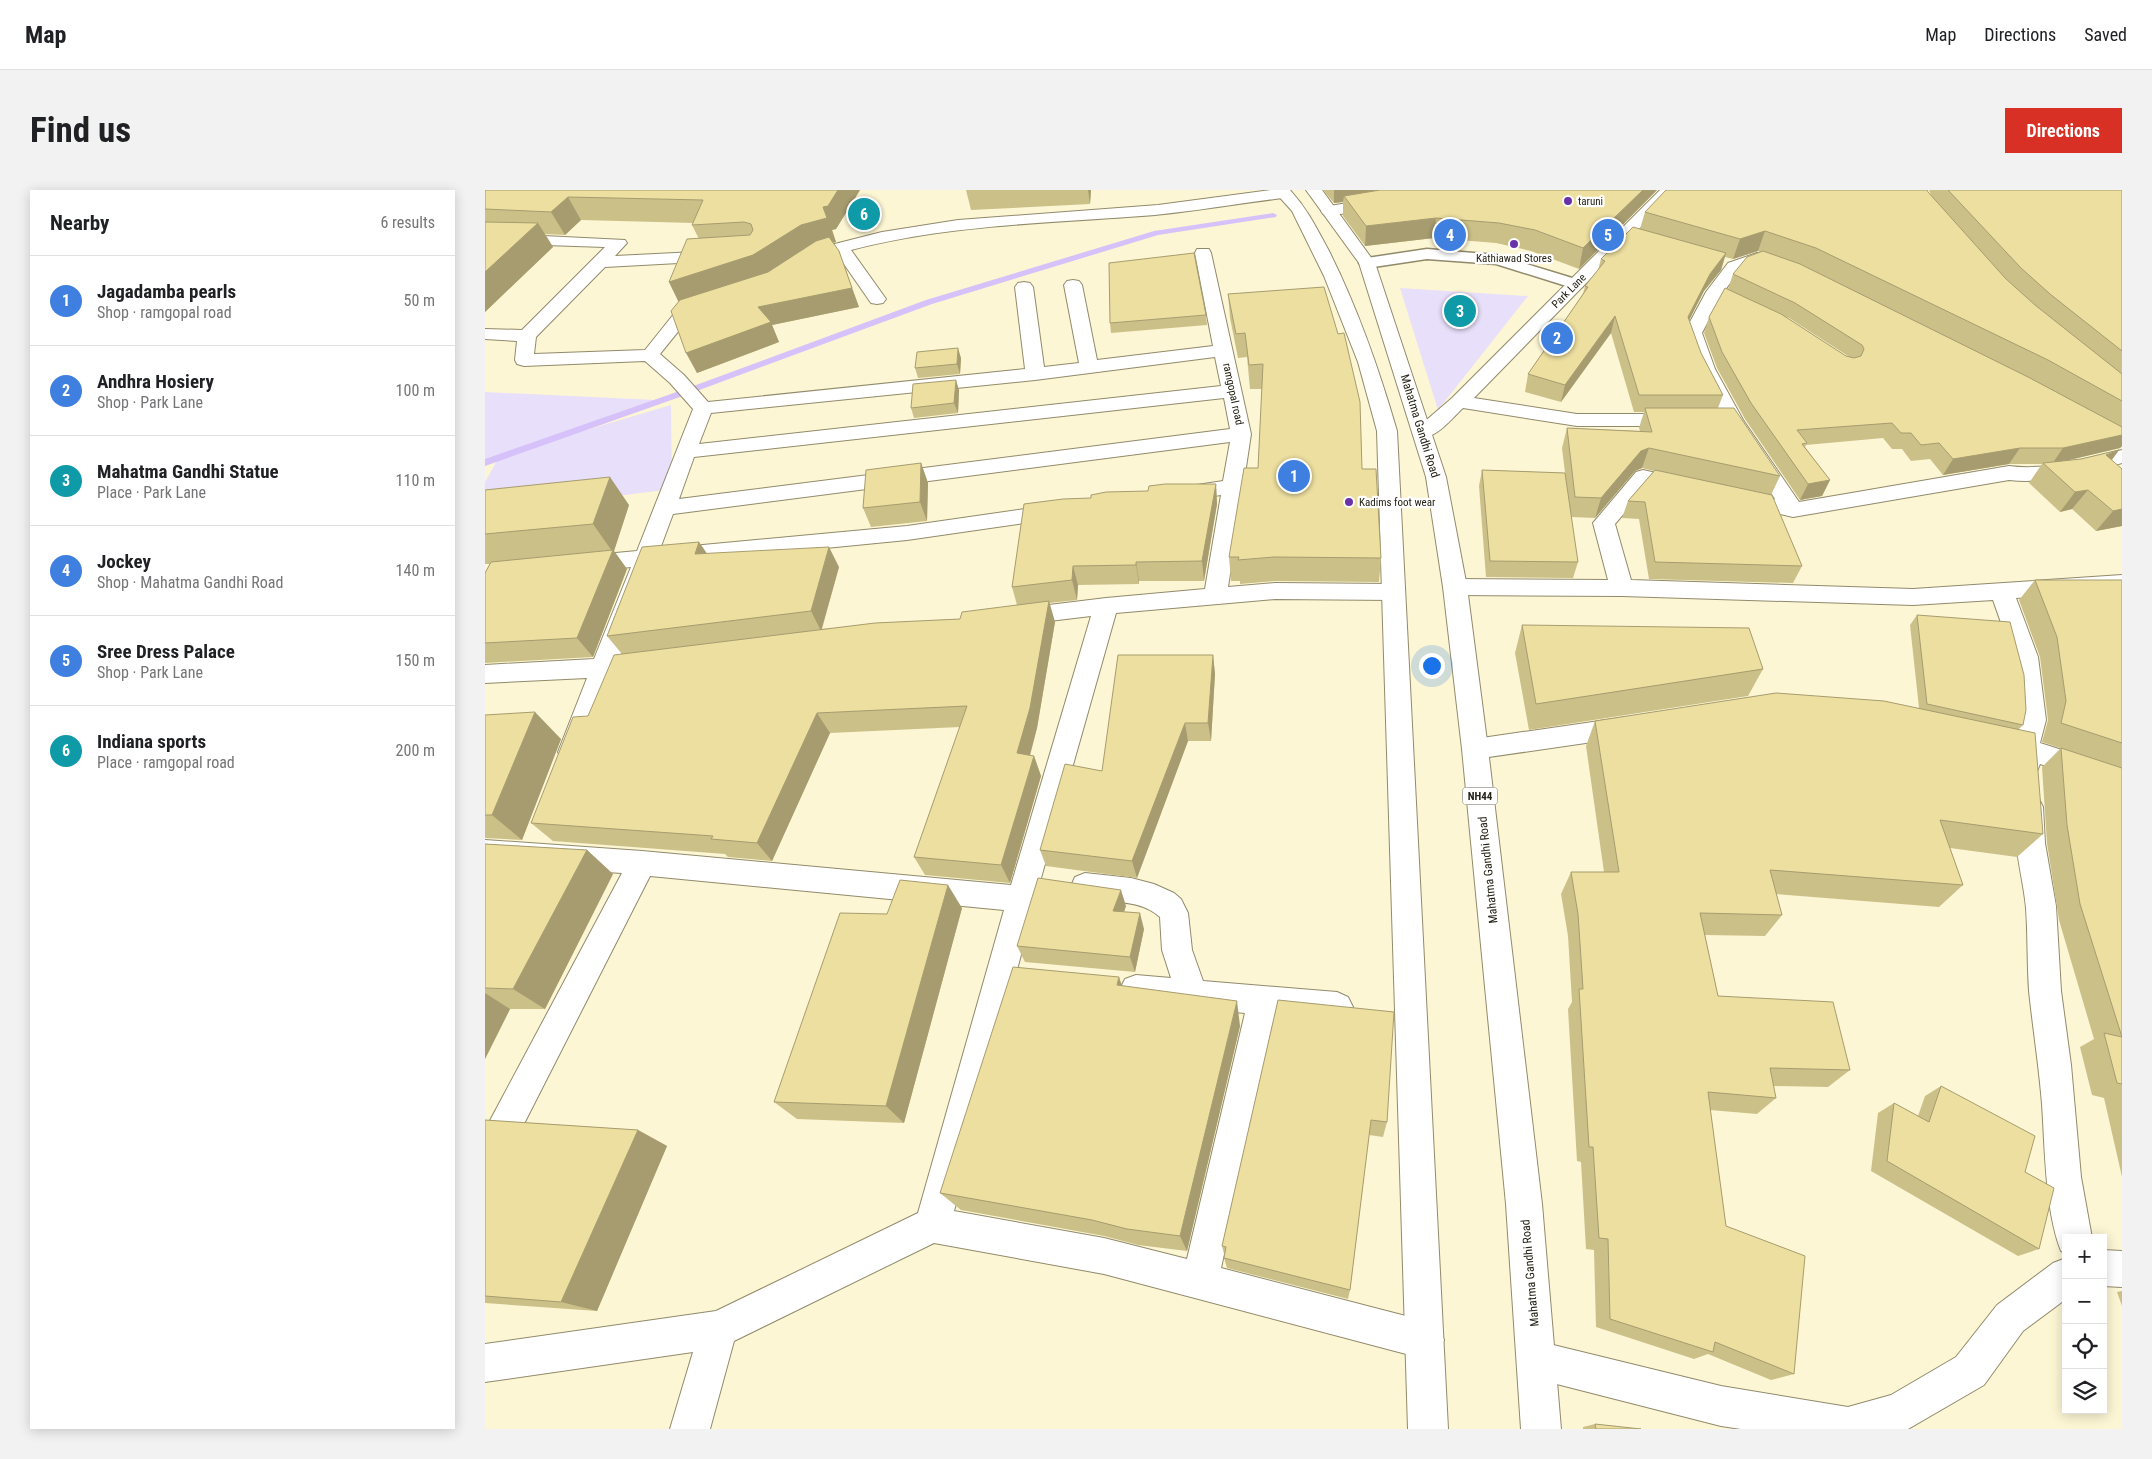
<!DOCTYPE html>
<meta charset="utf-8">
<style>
:root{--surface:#fff;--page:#f2f2f2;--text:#202124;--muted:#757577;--line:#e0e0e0;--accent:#d93025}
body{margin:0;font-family:"Roboto Condensed",sans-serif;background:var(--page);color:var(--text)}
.controls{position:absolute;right:15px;bottom:15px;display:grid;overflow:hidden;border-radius:0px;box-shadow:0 2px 12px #0003}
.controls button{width:45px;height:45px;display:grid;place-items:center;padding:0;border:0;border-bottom:1px solid var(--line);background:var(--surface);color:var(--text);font:25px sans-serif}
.you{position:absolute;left:946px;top:475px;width:18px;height:18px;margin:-12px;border:4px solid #fff;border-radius:50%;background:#1a73e8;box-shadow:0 0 0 8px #1a73e833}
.badge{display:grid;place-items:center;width:32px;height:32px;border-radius:50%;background:var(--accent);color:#fff;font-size:16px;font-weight:700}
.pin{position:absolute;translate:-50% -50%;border:2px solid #fff;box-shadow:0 1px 5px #0006}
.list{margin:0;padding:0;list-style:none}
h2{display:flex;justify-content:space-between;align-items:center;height:65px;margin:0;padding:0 20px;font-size:21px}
h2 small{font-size:16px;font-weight:400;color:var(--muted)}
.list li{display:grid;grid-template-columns:32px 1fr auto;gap:15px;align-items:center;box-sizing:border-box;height:90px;padding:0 20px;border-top:1px solid var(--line)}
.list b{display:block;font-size:19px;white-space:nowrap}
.list p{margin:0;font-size:16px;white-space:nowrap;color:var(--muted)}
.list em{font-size:16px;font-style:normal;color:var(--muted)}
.icon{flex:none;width:28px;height:28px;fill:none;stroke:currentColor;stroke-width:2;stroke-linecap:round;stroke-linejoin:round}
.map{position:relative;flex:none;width:1637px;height:1239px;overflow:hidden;border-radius:0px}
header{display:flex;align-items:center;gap:30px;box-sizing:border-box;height:70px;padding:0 25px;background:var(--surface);border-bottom:1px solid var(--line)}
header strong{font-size:24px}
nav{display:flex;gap:28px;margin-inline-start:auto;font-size:18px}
.intro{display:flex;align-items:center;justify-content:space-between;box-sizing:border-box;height:120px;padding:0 30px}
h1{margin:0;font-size:35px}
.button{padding:12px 22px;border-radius:0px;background:var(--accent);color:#fff;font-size:18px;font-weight:700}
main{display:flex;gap:30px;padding:0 30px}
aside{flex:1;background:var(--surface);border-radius:0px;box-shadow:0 2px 12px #0003}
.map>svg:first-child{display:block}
.green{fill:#e8dffa}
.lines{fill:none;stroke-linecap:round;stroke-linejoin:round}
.stream{fill:#d6c1fb;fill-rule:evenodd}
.lane-casing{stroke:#918a6b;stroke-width:3}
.street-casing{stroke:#918a6b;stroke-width:2}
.highway-casing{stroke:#918a6b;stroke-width:2}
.lane{fill:#fff;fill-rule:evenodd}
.street{fill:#fff;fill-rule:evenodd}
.highway{fill:#fff;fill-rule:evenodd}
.wall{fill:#ccc089;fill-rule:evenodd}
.shaded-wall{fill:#a69c6f}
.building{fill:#eddf9f;stroke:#a69c6f}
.poi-dot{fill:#6a32a9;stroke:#fff;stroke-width:2}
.labels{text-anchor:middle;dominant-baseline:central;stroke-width:4.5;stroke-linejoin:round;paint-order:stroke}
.far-poi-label{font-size:11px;fill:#242215;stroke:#fff;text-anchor:start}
.far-street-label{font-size:11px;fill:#242215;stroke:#fff}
.shield{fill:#fff;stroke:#66645b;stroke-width:1}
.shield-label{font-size:11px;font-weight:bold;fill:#242215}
.street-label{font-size:12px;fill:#242215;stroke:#fff}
</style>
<header>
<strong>Map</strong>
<nav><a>Map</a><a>Directions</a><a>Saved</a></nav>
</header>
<div class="intro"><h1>Find us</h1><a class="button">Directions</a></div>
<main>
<aside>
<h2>Nearby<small>6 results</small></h2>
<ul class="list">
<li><span class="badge" style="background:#3f7fe0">1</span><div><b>Jagadamba pearls</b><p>Shop · ramgopal road</p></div><em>50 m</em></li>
<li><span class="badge" style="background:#3f7fe0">2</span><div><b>Andhra Hosiery</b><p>Shop · Park Lane</p></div><em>100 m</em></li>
<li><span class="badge" style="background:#0f9aa8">3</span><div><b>Mahatma Gandhi Statue</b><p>Place · Park Lane</p></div><em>110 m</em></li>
<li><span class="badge" style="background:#3f7fe0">4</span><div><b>Jockey</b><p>Shop · Mahatma Gandhi Road</p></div><em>140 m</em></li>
<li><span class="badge" style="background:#3f7fe0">5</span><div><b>Sree Dress Palace</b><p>Shop · Park Lane</p></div><em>150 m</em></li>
<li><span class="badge" style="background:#0f9aa8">6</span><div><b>Indiana sports</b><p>Place · ramgopal road</p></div><em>200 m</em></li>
</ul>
</aside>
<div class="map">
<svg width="1637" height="1239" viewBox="0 0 1637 1239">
<rect width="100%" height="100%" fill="#fdf6d4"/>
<!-- green -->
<path class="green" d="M915,98L1043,106L953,220Z
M0,202L170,210L30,261L186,215L187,299L0,323V292L15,265L0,270Z"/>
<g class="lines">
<!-- stream -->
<path class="stream" d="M788,23L792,25L791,27L673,45L447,114L209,202L0,276V269L203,198L441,110L669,41Z"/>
<defs>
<path id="lane" d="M942,59L1012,65L1097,91L1099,94L1097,97L1091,99L1011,74L942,69L882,78L877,76L874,73L877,70L882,68Z"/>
<path id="street" d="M786,0H804L806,3L803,6L798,8C756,13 713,21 670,25C569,33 465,34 366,60L401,109L398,113L392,114L386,113L352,64L338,68L318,78L312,77L310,73L326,60L397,42L473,30L673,15Z
M1175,0H1192L989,208L1092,224H1194L1201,226L1204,230L1201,234L1194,236H1092L978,218C965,230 949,252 931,247L928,243L931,239L967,208Z
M895,8L901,10L903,13L901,16L844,26L838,24L836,21L838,18L844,16Z
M0,43L140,50L142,53L130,66L231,61L237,62L239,66L237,70L231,71L120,77L51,147L49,164L160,160L192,120L223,111L229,112L232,116L229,120L204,128L175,164L199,185L223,212L540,179L530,97L533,93L539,92L545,93L548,97L559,177L594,173L579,95L582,91L588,90L594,91L597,95L612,170L728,156L710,63L712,59H724L726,63L766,244L743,397L790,393L908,394L916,396L920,402L916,408L908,410L790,409L631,423L556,688L469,1021L619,1048L702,1069L760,823L651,813L640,809L635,799L640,789L651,785L686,788L677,760L675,727C652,706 617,715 590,705L586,696L590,687L600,683L646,688L669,694L689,703L696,709L703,723L707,760L718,791L852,802L863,807L868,817L863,827L852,832L791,826L736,1078L940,1131L953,1137L959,1150L953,1163L940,1169L619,1084L449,1053L249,1151L225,1239H185L208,1162L0,1192V1154L231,1121L433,1023L519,720L165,686L12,987L0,992V940L137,683L0,674V650L157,661L526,695L606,426L531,435L523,433L519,427L523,421L531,419L621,408L720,399L736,305L694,311L686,309L683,304L686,299L738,291L745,252L188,324L175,359L422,336L575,314L583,316L586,321L583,326L575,328L422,350L169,375L135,467L160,464L169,467L172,473L169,479L128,486L99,562L95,569L86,572L77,569L73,562L102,488L0,493V475L109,469L146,377L99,382L91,379L88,374L91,369L99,366L152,361L208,219L185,193L160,171L39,176L32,174L30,170L32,151L0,149V139L37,140L120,57L0,53ZM730,167L736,196L214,254L226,223L550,190ZM739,208L745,239L194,309L209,267Z
M1272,63L1298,71L1300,75L1298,79C1288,81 1281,73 1272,74C1246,77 1228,123 1217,143L1230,179L1258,230L1314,312L1524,276C1563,281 1600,269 1637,260V273C1601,284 1562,294 1524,290L1308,327L1282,321L1279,316L1282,311L1290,309L1238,230L1212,179L1199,143L1221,102L1243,73Z
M1158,280L1206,291L1210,296L1206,301L1199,303L1163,295L1130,334L1146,390L1428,399L1637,385V401L1531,408L1553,467L1561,530L1555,553L1637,579V601L1555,574L1551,584L1542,588L1533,584L1529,577L1528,566L1506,560L1502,553L1506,546L1515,543L1531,546C1542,501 1523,452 1508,410L1428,415L1137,406L970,405L962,403L958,397L962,391L970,389L1123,390L1108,333L1151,282Z
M1142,527L1151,530L1155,537L1151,544L1142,547L990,569L981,566L977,559L981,552L990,549Z
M1544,606L1554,609L1558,617L1560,653L1571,716L1576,801L1586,875L1596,987L1607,1048H1581V1063L1576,1061C1560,1021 1560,958 1557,914C1554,876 1548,839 1544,801C1542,773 1543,745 1541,718C1539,690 1522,633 1534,609Z
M1618,1060L1637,1061V1097L1618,1096Z
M1581,1068V1109L1538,1141L1499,1195L1423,1239H1256L1236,1236L1052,1189L1038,1184L1033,1170L1038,1156L1052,1151L1236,1196L1363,1217L1406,1205L1471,1167L1512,1115L1568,1073Z"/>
<path id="highway" d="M788,0H805C823,20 831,37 844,61C873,119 894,179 912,241L963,1239H923L892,241L873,172L839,86L807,21Z
M821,0H837L890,73L961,287L982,397L1003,559L1057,1014L1076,1239H1036L1021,1014L977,559L958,397L941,287L874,73Z"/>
</defs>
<!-- lane casing -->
<use href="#lane" class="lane-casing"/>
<!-- street casing -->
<use href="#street" class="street-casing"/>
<!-- highway casing -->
<use href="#highway" class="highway-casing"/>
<!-- lane -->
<use href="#lane" class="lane"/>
<!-- street -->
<use href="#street" class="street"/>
<!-- highway -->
<use href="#highway" class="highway"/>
</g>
<!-- wall -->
<path class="wall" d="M0,0H375L351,39L347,40L351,52L348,53L374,117L287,135L294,152L212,183L194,112L184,92L214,49L207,35L209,33L96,30L80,45L60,44L68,57L0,122Z
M481,0H606L605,14L486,20Z
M838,0H1172L1094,79L1046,61L1011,53L949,48L880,56L858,26V12L849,13Z
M1444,0H1637V256L1635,258L1580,271L1596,269L1634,260L1627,270L1637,336L1611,341L1587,319L1575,322L1544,293L1557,274H1524L1458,285L1445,269L1426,271L1417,259H1407L1398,248L1321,255L1320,257L1345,290L1337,306L1315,310L1260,229L1232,178L1219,143L1224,127L1243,99L1248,84L1275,62L1273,61L1248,69L1240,67L1236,80L1219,101L1204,130L1216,163L1238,205L1233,218L1295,286L1286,305L1317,376L1308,393L1164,389L1154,329L1137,328L1143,311L1169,281L1157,278L1150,281L1110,328L1086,327L1093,372L1088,388L1001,387L994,296L997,280L1080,283L1077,258L1082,238L1155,241L1154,238L1159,222H1149L1126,143L1076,212L1040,202L1043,184L1098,104L1100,96L1113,80L1116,69L1155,39L1160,22L1443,2L1446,5ZM1301,127L1304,128L1363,166H1361Z
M743,104L877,279L896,368L894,392L790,391L755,394V391H746L744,367L773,278L777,199H765L762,167L753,168L745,128Z
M721,125L722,135L626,143L625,133Z
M476,168L475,184L433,188L430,178Z
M474,200L473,223L429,228L426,218Z
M436,273L443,293L442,331L386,337L378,318Z
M731,294L732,314L719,391H654V394L593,395L592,410L564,413L570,432L552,538L545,566H549L556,586L525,693L440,685L429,667L475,537L345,543L287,671L243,667L240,664L68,651L46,633L103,526L137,464L122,446L214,352L222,364L354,377L337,439L475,429L532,415L527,397L606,308Z
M0,300L144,315L129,361L142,379L108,467L0,473V383L5,374H0Z
M1550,390H1637V987L1619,908L1607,905L1595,857L1609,849L1574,730L1562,653L1557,577L1576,558L1578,559L1557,552L1563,530L1555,467L1534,410Z
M1432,425L1538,535L1534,539L1558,644L1532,667L1465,658L1478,695L1454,717L1291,704L1297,725L1280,746L1220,745L1233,806L1365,880L1343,897L1288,896L1291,908L1272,924L1225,920L1241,1036L1309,1184L1286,1190L1223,1164L1209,1169L1111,1137L1109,1060L1101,1059L1096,972L1092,971L1083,819L1087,812L1083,746L1076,704L1086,682H1119L1101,556L1110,531L1434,518L1425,435Z
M1037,435L1278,479L1263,506L1044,540L1030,463Z
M728,465L730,484L726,551H703L652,688L561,676L555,660Z
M0,525L76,549L37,650L0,648Z
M0,654L102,660L128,684L60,819H25L0,869Z
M641,716L639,722L659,739L650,782L540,772L532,756Z
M477,718L419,933L312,929L289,912L402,724Z
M637,796L755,836L702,1061L653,1055L619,1046L476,1020L455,1003Z
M793,810L902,932L898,947L884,945L865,1100L863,1109L742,1078L739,1068V1064L737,1056Z
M1456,896L1540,982L1554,1059L1533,1066L1386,981L1393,923L1409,913L1433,926L1440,906Z
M0,930L153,940L182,956L112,1121L0,1113Z
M1637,1101V1116L1632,1102Z
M1110,1234L1156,1239H1098V1237Z"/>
<!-- shaded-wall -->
<path class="shaded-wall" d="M353,0H375L351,39L347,40L351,52L325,58L278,89L196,117L184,92L338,17Z
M603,0H606L605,14Z
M849,0H933L859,6L858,12L849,13Z
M1158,0H1172L1094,79L1098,58Z
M83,7L96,30L80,45L66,22Z
M951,28L949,48L880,56L881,36Z
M53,33L68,57L0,122V82Z
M1280,41L1273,61L1248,69L1255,49Z
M354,61L374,117L287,135L294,152L212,183L201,163L273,117Z
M1241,63L1236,80L1219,101L1197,144L1203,127L1225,84Z
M1130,126L1126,143L1076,212L1080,195Z
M473,158L476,168L475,184L472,174Z
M471,190L474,200L473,223L469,213Z
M1637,245V256L1635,258L1567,274L1578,258Z
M1164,258L1157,278L1150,281L1110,328L1116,308L1156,261Z
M1535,258L1524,274L1458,285L1468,269Z
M1634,260L1619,280L1621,265Z
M436,273L443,293L442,331L435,312Z
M125,287L144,315L129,361L142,379L108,467L92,448L127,361L108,334Z
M1345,290L1337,306L1315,310L1323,294Z
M731,294L732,314L719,391L717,371Z
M1603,300L1587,319L1575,322L1590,302Z
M1637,319V336L1611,341L1628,321Z
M214,352L227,371L210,364Z
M344,357L354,377L336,441L326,421Z
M651,372L654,391V394L651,375Z
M588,376L593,395L592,410L587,390Z
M564,411L570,432L552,538L540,583L532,563Z
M728,465L730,484L726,551L723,533Z
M50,522L76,549L37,650L7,625Z
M332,523L345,543L287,671L272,653Z
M700,533L703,551L652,688L647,671Z
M549,566L556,586L525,693L516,675Z
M102,660L128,684L60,819L28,799Z
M463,695L477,718L419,933L401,916Z
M636,700L641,716L634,736L628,721Z
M655,723L659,739L650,782L645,767Z
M634,787L643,813L632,795Z
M0,803L25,819L0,869Z
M752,811L755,836L702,1061L695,1046Z
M153,940L182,956L112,1121L76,1112Z"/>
<!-- building -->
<path class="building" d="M0,0H353L343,16L338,17L342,28L316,35L268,65L184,92L202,49L265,45L268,40L266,34L259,32L207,35L218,10L83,7L66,22L0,19Z
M895,0H1158L1098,58L1050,40L1014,33L951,28L881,36L859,6Z
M1181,0H1442L1443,2L1521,89L1550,115L1637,184V211L1563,170L1331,58L1280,41L1255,49L1160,22Z
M1463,0H1637V161L1565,104L1536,78Z
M0,32L53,33L0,82Z
M1148,37L1241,63L1225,84L1203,127L1216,163L1238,205H1154L1130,126L1080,195L1043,184L1103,97L1100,96L1120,71L1116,69Z
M344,47L354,61L367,98L273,117L286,132L201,163L186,121L195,110L283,82L331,51Z
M1278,61L1315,74L1543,187L1637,237V245L1578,258H1535L1468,269L1454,253L1436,255L1426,243H1416L1407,233L1312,240L1322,253L1317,254L1345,290L1323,294L1266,213L1237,162L1224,127L1240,98L1296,124L1361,166L1369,168L1376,166L1379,159L1377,155L1310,113L1248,84L1262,67Z
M709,63L721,125L625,133L624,73Z
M839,97L853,144L859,143L875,212L877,279H891L896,368L789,367L753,370L754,367H744L759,278H773L778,174L764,175L760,143L751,144L743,104Z
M473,158L472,174L430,178L432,162Z
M471,190L469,213L426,218L428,194Z
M1160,218H1249L1295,286L1164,258L1156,261L1116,308L1090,307L1082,238L1167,242Z
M1634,260L1621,265L1637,279V319L1628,321L1603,300L1590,302L1558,273L1596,269Z
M436,273L435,312L378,318L381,280Z
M997,280L1080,283L1093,372L1005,371Z
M1170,280L1287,305L1317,376L1170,372L1160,312L1143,311Z
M125,287L108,334L0,344V300Z
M680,294H731L717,371L651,372V375L588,376L587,390L527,397L539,314L578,309L606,308V305L621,302L663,301L664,296Z
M214,352L210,364L344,357L326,421L122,446L157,357Z
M128,360L92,448L0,453V383L6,372Z
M1550,390H1637V553L1576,533L1581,511L1572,447Z
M564,411L545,518L532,563L549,566L516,675L429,667L482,516L332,523L272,653L226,649L228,646L46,633L88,527L103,526L129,465L390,433L475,429L477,422Z
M1432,425L1525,432L1539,485L1541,520L1538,535L1442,514Z
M1037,435L1264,438L1278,479L1051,514Z
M633,465H728L723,533H700L647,671L555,660L580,574L617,581Z
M1291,503L1399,511L1550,543L1558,644L1455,630L1478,695L1285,680L1297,725L1215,723L1233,806L1348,812L1365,880L1285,878L1291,908L1223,902L1241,1036L1320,1066L1309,1184L1230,1152L1228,1162L1125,1129L1123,1049L1114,1048L1108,957H1104L1094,799H1098L1093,724L1086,682H1134L1110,531Z
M50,522L7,625H0V525Z
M1576,558L1637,578V894L1632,893L1619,843L1637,847L1595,714L1582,635Z
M0,654L102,660L28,799L0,798Z
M553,688L636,700L628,721L655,723L645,767L532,756Z
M415,690L463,695L401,916L289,912L355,723L402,724Z
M528,777L634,787L632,795L752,811L695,1046L642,1039L607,1030L455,1003Z
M793,810L909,822L902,932L886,930L865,1100L739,1068L741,1057L737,1056Z
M1456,896L1550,946L1540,982L1569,998L1554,1059L1402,971L1409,913L1444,932Z
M0,930L153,940L76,1112L0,1106Z
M1110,1234L1156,1239H1111Z"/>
<!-- markers -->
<g class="poi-dot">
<circle cx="1083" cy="11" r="5"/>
<circle cx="1029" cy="54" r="5"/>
<circle cx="864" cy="312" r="5"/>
</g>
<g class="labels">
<!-- far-poi labels -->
<g class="far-poi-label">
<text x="1093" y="11">taruni</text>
<text x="1029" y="68" text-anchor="middle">Kathiawad Stores</text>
<text x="874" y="312">Kadims foot wear</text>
</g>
<!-- far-street labels -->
<g class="far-street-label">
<text transform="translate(1084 101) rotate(-45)">Park Lane</text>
<text transform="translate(748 204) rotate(78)">ramgopal road</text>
</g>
<!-- shield labels -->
<rect class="shield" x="977.5" y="597.5" width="35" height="17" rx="4"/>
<g class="shield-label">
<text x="995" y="606">NH44</text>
</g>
<!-- street labels -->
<g class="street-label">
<text transform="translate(935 236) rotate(73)">Mahatma Gandhi Road</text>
<text transform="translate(1003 680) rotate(-96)">Mahatma Gandhi Road</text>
<text transform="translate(1045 1083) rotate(-95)">Mahatma Gandhi Road</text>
</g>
</g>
</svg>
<div class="controls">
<button>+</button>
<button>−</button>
<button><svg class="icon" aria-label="locate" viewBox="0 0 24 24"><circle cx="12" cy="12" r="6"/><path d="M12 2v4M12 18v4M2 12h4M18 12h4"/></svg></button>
<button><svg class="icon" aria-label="layers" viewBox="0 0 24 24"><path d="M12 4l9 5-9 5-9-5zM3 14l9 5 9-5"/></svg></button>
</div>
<div class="you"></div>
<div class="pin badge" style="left:809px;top:286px;background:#3f7fe0">1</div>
<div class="pin badge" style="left:1072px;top:148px;background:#3f7fe0">2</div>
<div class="pin badge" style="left:975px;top:121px;background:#0f9aa8">3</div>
<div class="pin badge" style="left:965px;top:45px;background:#3f7fe0">4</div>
<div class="pin badge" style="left:1123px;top:45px;background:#3f7fe0">5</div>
<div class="pin badge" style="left:379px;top:24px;background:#0f9aa8">6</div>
</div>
</main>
